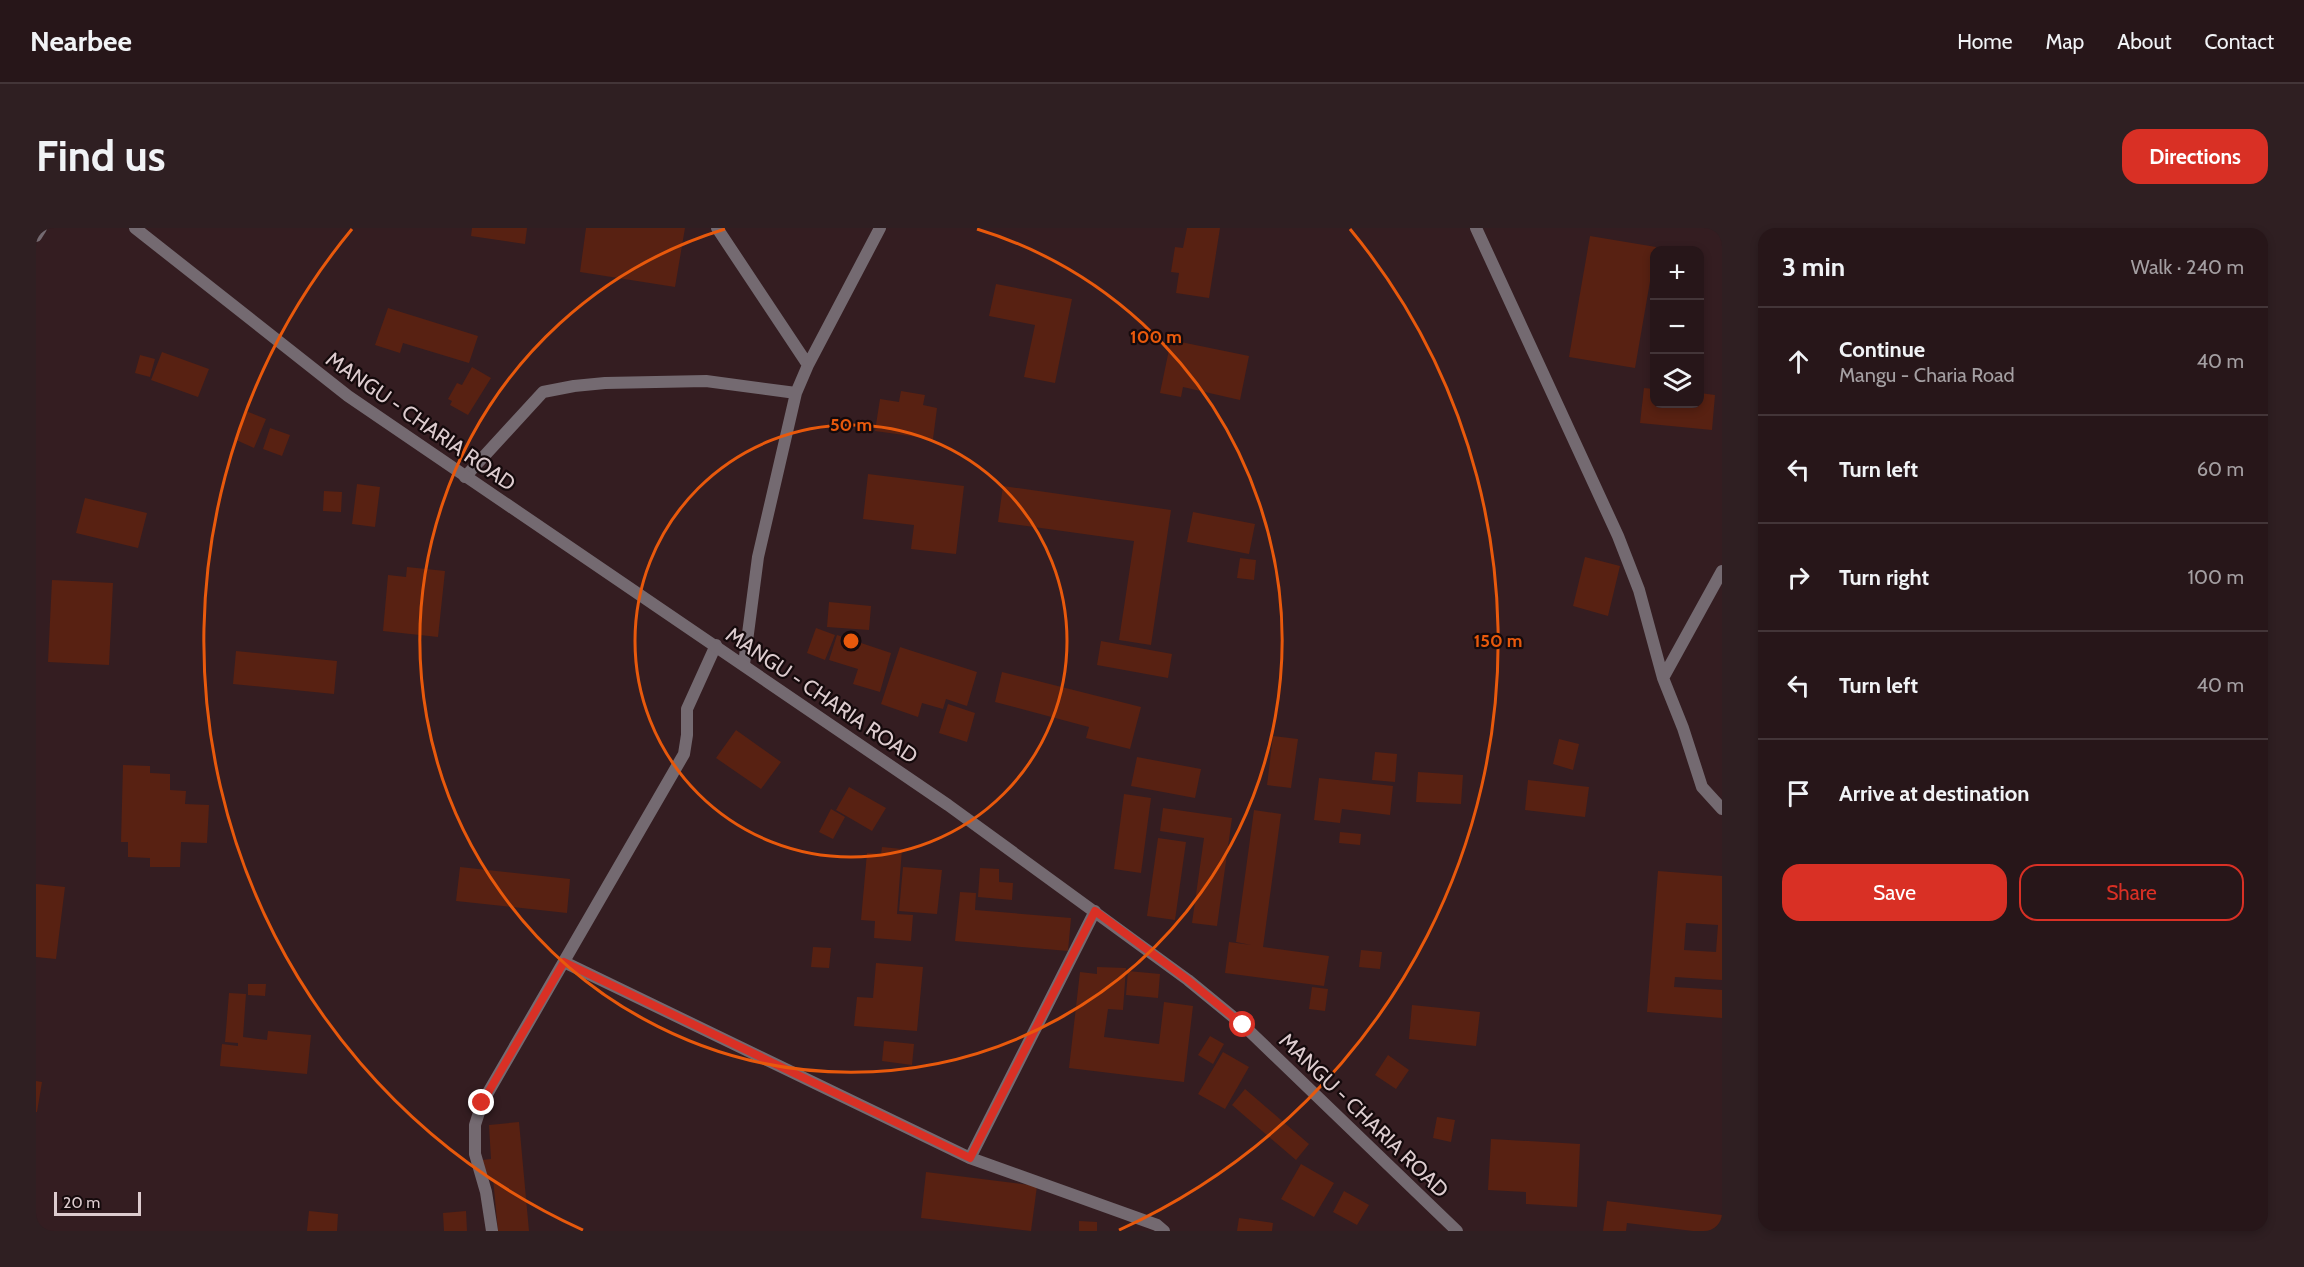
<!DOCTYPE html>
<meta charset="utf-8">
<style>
:root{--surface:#271619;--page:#2f1f22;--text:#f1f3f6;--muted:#a49fa2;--line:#433538;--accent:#d93025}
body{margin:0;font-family:Cabin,sans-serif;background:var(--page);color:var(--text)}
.controls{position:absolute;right:18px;top:18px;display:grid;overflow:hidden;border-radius:12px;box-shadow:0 3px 9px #0003}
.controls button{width:54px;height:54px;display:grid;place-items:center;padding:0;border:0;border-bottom:2px solid var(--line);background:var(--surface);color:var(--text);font:30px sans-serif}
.scale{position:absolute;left:18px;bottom:15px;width:87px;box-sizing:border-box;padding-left:6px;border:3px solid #ddcccf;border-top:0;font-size:16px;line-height:21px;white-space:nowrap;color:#ddcccf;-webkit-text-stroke:4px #150a0c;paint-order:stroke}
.stop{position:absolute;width:18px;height:18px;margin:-14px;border:4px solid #d93025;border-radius:50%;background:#fff}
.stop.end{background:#d93025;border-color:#fff;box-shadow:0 2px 6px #0008}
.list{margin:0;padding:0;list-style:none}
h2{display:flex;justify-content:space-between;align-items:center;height:78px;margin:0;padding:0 24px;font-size:26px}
h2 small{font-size:20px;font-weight:400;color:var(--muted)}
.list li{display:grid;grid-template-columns:39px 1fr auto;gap:18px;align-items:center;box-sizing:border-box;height:108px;padding:0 24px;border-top:2px solid var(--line)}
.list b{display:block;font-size:22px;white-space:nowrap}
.list p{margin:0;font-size:20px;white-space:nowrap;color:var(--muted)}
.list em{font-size:20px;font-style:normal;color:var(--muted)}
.actions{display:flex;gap:12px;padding:18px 24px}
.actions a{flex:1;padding:14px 0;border:2px solid var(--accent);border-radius:18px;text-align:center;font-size:21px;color:var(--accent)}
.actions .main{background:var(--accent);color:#fff}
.icon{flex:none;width:33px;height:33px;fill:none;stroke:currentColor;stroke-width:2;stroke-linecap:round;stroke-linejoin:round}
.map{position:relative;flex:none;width:1686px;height:1003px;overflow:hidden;border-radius:18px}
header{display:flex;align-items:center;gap:36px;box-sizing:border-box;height:84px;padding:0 30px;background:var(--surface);border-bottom:2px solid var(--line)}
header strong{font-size:28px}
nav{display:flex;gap:33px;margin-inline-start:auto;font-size:21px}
.intro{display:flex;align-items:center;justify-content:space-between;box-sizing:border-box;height:144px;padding:0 36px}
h1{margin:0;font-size:42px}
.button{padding:15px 27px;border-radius:18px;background:var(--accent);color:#fff;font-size:21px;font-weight:700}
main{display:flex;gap:36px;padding:0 36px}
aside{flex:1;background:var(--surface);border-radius:18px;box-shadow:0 3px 9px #0003}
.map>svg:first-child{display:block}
.building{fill:#582112;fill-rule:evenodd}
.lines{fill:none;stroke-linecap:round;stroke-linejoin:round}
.minor{stroke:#746a71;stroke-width:12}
.tertiary{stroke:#746a71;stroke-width:12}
.route{stroke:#d93025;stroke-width:8}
.ring{fill:none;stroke:#e8590c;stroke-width:3}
.labels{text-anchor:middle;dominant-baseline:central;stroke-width:4.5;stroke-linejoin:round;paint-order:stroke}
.street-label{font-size:21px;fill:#ddcccf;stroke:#150a0c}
.centre{fill:#e8590c;stroke:#150a0c;stroke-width:3}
.ring-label{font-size:18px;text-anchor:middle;font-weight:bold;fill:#e8590c;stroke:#150a0c;stroke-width:4.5;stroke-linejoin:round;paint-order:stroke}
</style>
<header>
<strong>Nearbee</strong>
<nav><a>Home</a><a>Map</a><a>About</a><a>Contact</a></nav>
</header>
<div class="intro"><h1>Find us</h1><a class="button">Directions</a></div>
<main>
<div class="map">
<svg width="1686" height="1003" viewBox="0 0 1686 1003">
<rect width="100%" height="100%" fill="#341d21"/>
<!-- building -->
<path class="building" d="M436,0H491L489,16L435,8Z
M550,0H649L639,59L544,44Z
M1151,0H1184L1173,70L1140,65L1143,45L1135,44L1139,19L1147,20Z
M1554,8L1620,19L1599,140L1533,129Z
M960,56L1036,71L1019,155L988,149L999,97L953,88Z
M352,80L442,108L433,135L367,115L364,125L339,117Z
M1135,112L1213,128L1204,172L1147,159L1145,169L1124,165Z
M126,124L173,141L162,169L115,152Z
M104,127L119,131L114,149L99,145Z
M436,139L455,150L432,187L414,177L416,173L412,171L421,155L426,157Z
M1608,160L1618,161V176H1664V165L1679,167L1676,202L1604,195Z
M865,163L889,167L887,177L901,180L897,211L839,203L844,171L863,174Z
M210,183L230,191L218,220L198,211Z
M234,200L254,207L246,228L227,221Z
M832,246L928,258L920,326L875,321L878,297L827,291Z
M321,256L344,259L339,299L316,296Z
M967,258L1135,282L1115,417L1083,412L1098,313L962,294Z
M288,263L306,264L305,284L287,283Z
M49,270L111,285L102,320L40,305Z
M1157,284L1219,296L1213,326L1151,314Z
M1549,329L1584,338L1572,388L1537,378Z
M1204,330L1220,332L1218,352L1201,350Z
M371,339L409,343L402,409L347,403L352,347L370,349Z
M16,352L77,355L73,437L12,434Z
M793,374L835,378L833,402L791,399Z
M780,400L799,407L789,432L771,425Z
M801,407L855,425L844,464L817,456L822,441L793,432Z
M1065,413L1136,426L1132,450L1061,437Z
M864,419L941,444L931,478L910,471L907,481L886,475L882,489L845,476Z
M200,423L301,433L298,466L197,456Z
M966,444L1105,479L1094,521L1050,510L1053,499L959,474Z
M912,476L939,485L931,514L903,505Z
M700,502L745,534L725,561L680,530Z
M1237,508L1262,511L1255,560L1231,557Z
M1523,511L1543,516L1537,542L1517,536Z
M1339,524L1361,526L1359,554L1336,552Z
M1101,529L1165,541L1159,570L1095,558Z
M87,537L114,538V545L134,546V562L150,563L149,576L173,577L171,615L145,614L144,639H114V630L92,629V614H85Z
M1382,544L1427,547L1425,576L1380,574Z
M1283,550L1357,558L1354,587L1306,581L1304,595L1278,592Z
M1492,552L1553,559L1549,589L1489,582Z
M813,559L850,580L836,603L800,582Z
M1088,566L1115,570L1105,645L1078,641Z
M1127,580L1196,590L1181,698L1156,695L1168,610L1124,603Z
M795,581L809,589L797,611L783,604Z
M1218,582L1245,586L1227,719L1293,728L1288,758L1189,745L1193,714L1215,717L1200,714Z
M1304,604L1325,606L1324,617L1303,615Z
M1122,610L1150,614L1139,692L1111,688Z
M846,619L866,621L861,686L877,687L875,713L838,710L839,693L825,692L831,625L845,626Z
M424,639L534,651L531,685L420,673Z
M867,639L906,642L901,686L863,683Z
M944,640L963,641V654L977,655L976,672L942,669Z
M1622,643L1686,648V752L1639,749L1638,759L1686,762V790L1611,784ZM1650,695L1682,697L1680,724L1648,722Z
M0,656L29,659L20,731L0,729Z
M924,664L940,665L939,682L1035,690L1032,723L919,713Z
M777,719L795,720L793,740L775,739Z
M1325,722L1346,724L1344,741L1323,739Z
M840,735L887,739L881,803L818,798L821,769L837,770Z
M1061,739L1090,740L1087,782L1072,781L1068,809L1123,816L1128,774L1157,778L1148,854L1033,840L1044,744L1061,746Z
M1092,743L1124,746L1122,770L1090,767Z
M212,756H230L229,768L212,767Z
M1276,759L1292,761L1289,783L1273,781Z
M193,765L210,766L207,809L231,812L232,803L275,807L271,846L184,838L186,816L202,818V815L189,814Z
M1376,777L1444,784L1440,818L1373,811Z
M1174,808L1188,816L1177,836L1162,827Z
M848,813L878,816L876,837L846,833Z
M1187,824L1213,839L1189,881L1162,866Z
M1352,827L1373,842L1360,861L1339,847Z
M0,853L6,854L1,884H0Z
M1209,861L1273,916L1260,932L1196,877Z
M1401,889L1419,892L1415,914L1397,910Z
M483,894L493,1003H462L457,950L448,951L446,932L455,931L453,897Z
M1455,911L1544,916L1541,979L1490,976V964L1452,962Z
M1265,936L1298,955L1278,989L1245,971Z
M890,944L1001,958L995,1003L885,990Z
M1308,963L1333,977L1321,997L1297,984Z
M1571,973L1686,987V1003H1657L1591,995L1590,1003H1567Z
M273,983L302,986L301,1003H271Z
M430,983L431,1003H408L407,985Z
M1203,990L1237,995L1236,1003H1201Z
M1043,993L1061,994V1003H1043Z"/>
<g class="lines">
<!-- minor -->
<path class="minor" d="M681,0L772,137
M1440,0L1582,308L1603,362L1627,450L1647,500L1666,559L1686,581
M0,8L5,0
M429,249L507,164L538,158L569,155L670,153L760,165
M708,436L722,329L760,165L772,137L844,0
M1627,450L1686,343
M528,734L934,930L1121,997L1128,1003
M934,930L1059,683
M456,1003L450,964L439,926V897L446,875L648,526L651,507V481L680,417"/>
<!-- tertiary -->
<path class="tertiary" d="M99,0L312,168L912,577L1152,752L1207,797L1421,1003"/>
</g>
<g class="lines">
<!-- route -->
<path class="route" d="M446,875L528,734L934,930L1059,683L1152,752L1207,797"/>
</g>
<!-- distance rings -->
<g class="ring">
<circle cx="815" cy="413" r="216"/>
<path d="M941 1A431 431 0 1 1 689 1"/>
<path d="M547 1002A647 647 0 0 1 316 1M1314 1A647 647 0 0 1 1083 1002"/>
</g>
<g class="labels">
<!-- street labels -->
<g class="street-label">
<text transform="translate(385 193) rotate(35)">MANGU - CHARIA ROAD</text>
<text transform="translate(786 467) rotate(34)">MANGU - CHARIA ROAD</text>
<text transform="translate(1328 887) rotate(44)">MANGU - CHARIA ROAD</text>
</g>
</g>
<circle cx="815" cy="413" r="9" class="centre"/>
<g class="ring-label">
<text x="1120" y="115">100 m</text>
<text x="815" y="203">50 m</text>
<text x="1462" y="419">150 m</text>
</g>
</svg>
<div class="controls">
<button>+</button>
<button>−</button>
<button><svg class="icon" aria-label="layers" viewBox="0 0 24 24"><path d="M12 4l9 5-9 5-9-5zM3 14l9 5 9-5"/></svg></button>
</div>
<div class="scale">20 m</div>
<div class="stop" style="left:1207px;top:797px"></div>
<div class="stop end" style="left:446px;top:875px"></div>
</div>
<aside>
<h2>3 min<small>Walk · 240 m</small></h2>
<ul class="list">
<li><svg class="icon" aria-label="ahead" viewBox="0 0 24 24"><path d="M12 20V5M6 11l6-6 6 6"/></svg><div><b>Continue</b><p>Mangu - Charia Road</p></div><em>40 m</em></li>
<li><svg class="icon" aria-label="left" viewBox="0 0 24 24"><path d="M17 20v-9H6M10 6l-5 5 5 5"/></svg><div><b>Turn left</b></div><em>60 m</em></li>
<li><svg class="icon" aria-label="right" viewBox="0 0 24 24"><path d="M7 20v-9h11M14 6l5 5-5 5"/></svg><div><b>Turn right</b></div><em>100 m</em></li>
<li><svg class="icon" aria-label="left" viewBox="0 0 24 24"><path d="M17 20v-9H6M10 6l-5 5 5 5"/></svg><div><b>Turn left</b></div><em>40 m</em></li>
<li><svg class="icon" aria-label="arrive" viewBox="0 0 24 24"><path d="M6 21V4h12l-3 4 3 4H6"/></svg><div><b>Arrive at destination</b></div></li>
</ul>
<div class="actions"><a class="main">Save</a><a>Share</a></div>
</aside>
</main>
